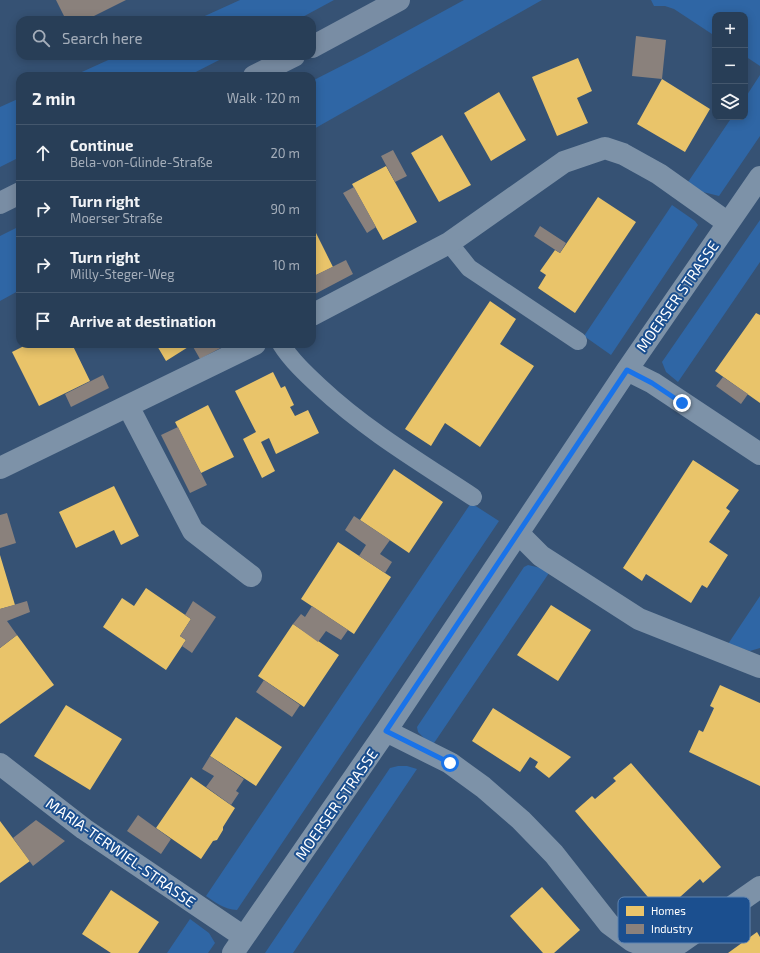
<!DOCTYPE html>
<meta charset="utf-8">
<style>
:root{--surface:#283e57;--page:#344961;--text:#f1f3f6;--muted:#a5aeba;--line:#44576d}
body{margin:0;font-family:"Exo 2",sans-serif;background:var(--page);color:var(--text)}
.controls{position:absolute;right:12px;top:12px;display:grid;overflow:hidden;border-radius:8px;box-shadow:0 2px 10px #0003}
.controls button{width:36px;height:36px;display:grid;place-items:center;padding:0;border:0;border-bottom:1px solid var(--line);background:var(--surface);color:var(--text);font:20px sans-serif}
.stop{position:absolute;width:12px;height:12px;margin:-9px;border:3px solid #1a73e8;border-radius:50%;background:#fff}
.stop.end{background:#1a73e8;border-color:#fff;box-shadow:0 1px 4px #0008}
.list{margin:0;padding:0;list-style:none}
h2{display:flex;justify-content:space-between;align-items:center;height:52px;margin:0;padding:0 16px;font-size:17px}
h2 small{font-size:13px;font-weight:400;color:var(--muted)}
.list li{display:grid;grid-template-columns:26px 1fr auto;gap:12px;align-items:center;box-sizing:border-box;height:56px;padding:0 16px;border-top:1px solid var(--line)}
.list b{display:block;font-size:15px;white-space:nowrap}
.list p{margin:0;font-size:13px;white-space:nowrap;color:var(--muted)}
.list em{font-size:13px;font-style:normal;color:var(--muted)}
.icon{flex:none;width:22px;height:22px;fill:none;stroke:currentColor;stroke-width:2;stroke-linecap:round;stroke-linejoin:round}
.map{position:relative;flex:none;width:760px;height:953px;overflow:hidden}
.search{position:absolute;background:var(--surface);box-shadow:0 2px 10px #0003;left:16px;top:16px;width:300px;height:44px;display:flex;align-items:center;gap:10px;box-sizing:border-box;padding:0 14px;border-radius:12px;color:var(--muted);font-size:15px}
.panel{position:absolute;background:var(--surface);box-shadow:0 2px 10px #0003;left:16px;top:72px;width:300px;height:276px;border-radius:12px}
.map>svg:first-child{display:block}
.green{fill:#2f66a5}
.homes{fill:#e9c46a}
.industry{fill:#8a817c}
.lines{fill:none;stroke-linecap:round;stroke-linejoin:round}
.lane{stroke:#7d92a8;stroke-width:18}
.street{stroke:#7d92a8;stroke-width:22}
.secondary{stroke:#798da4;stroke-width:22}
.route{stroke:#1a73e8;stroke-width:5}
.labels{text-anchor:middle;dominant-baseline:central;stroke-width:4;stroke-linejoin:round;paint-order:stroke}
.street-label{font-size:15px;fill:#fff;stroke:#1b4f8f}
.key{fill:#1b4f8f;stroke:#5f84b1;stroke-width:1}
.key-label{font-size:11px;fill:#fff}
</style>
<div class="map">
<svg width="760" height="953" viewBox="0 0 760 953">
<rect width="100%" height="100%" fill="#365274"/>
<!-- green -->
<path class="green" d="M240,0H334L297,20H196Z
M464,0H542L312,130V81L363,55Z
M651,0H760V66L745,56V15H715V36L674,9L665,6H654Z
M117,56H227L188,76H73Z
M760,75V136L719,196L703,192L688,182L732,117H745V98Z
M20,98V157L0,167V107Z
M672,205L695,221L698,225L611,355L584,336Z
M760,220V262L678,382L666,372L662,362Z
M20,226V290L0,301V236Z
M471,503L499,521L237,910C224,909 216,903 206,896Z
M528,565L541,568L549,573L432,746L418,732L417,727L524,567Z
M760,596V648L750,651L728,644Z
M398,766H407L417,769L293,953H265L390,768Z
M190,919L209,933L215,943L208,953H167Z"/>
<!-- homes -->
<path class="homes" d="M578,58L592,91L577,98L588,123L557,136L532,77Z
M662,79L710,109L685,152L637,124Z
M499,92L526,140L491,161L464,113Z
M442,135L471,185L439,202L411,153Z
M386,166L417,222L383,240L352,184Z
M598,197L636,222L575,313L538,288L546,275L540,271L555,250L560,253Z
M312,225L333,267L312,277Z
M490,301L516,319L500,344L534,366L480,447L445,423L431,446L405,429Z
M756,313L760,315V403L715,371Z
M28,344H72L90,381L39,406L12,352Z
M156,344H193L166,361Z
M273,372L281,388L285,386L294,405L290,407L295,416L308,410L319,433L276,454L269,438L261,442L275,471L262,478L243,439L256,432L235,391Z
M208,405L234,457L201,473L175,422Z
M693,460L739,490L726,508L730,511L709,542L728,555L707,588L702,585L691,603L646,574L642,581L623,568Z
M394,469L443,502L409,553L360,520Z
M114,486L139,536L121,545L114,530L76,548L59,512Z
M338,542L391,577L354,634L301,599Z
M0,555L15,605L0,609Z
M146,588L191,619L180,636L186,640L166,670L103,627L122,598L134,606Z
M551,605L591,630L558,681L517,655Z
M293,624L339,655L304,707L258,676Z
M17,635L54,685L0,724V648Z
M720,685L760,703V786L689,752L699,730L703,732L714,708L710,706Z
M66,705L122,739L90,790L34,756Z
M493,708L571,757L549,778L535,767L538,762L530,757L520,772L472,741Z
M236,717L282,747L256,786L210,756Z
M631,763L721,867L703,883L700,879L680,897L683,901L664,916L575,811L592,796L595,799L616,781L613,778Z
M191,777L235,808L223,827V830L217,840L213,841L201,859L156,828Z
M0,821L30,861L0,883Z
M542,887L580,930L554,953H543L510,916Z
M111,890L159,922L138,953H111L82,934Z
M757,932L760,937V953H728Z"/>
<!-- industry -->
<path class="industry" d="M56,0H126L86,20H66Z
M636,36L666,40L662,79L632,76Z
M393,150L407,176L395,182L381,156Z
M354,187L376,227L367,233L343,193Z
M540,226L566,243L560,253L534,236Z
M346,260L353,274L315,294L312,288V277Z
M193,344H228L200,359L192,345Z
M103,375L109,388L71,407L65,394Z
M723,377L748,394L741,404L716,386Z
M178,427L207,485L190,493L161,435Z
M7,513L16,543L0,548V515Z
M354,516L390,540L380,554L392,562L385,573L359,556L366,545L345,530Z
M27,601L30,612L7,621L17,635L0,648V609Z
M193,601L216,617L192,653L182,646L186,640L180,636L191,619L185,615Z
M312,606L348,630L341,640L326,631L318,642L293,624L301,614L305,617Z
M264,680L300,705L292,717L256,692Z
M210,756L244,779L236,791L239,793L231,805L206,787L214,776L202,769Z
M138,815L171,839L161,854L127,831Z
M36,820L65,841L33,866L13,838Z"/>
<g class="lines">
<!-- lane -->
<path class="lane" d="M449,243L469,268L578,341
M281,344C291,360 306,374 320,387C366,430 420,462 473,497"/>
<!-- street -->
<path class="street" d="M312,315L449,243L564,162L605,148L623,154L659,174L728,223
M627,370L653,383L760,454
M128,406L193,531L251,576
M0,468L255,344
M518,533L541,556L639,619L760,667
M386,731L450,763L483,787L521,820L554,854L609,924L632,941L656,950L680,943L760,887
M0,764L84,829L244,937
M233,953L386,731L627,370L760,177"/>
<!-- secondary -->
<path class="secondary" d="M312,47L399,0
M254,76L294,56
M0,203L20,193"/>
</g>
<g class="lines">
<!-- route -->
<path class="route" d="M450,763L386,731L627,370L652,383L682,403"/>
</g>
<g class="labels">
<!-- street labels -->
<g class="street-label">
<text transform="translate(677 296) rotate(-55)">MOERSER STRASSE</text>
<text transform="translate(336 804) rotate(-55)">MOERSER STRASSE</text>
<text transform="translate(121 852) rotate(35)">MARIA-TERWIEL-STRASSE</text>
</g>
</g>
<!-- legend -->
<rect x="618" y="897" width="132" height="46" rx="6" class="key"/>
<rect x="626" y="906" width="18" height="10" fill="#e9c46a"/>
<rect x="626" y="924" width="18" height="10" fill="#8a817c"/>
<g class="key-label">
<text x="651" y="915">Homes</text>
<text x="651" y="933">Industry</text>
</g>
</svg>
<div class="controls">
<button>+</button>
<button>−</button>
<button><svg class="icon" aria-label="layers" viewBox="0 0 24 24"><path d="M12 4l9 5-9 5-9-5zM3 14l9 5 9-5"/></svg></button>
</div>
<div class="stop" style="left:450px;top:763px"></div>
<div class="stop end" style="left:682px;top:403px"></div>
<div class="search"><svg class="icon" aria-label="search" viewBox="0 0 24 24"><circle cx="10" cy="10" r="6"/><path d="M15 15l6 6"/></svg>Search here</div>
<section class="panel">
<h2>2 min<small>Walk · 120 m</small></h2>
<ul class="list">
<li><svg class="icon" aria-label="ahead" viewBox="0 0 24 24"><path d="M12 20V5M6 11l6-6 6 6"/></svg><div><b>Continue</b><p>Bela-von-Glinde-Straße</p></div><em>20 m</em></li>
<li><svg class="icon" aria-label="right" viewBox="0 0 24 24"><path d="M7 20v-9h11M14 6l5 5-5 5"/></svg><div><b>Turn right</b><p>Moerser Straße</p></div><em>90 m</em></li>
<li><svg class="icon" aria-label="right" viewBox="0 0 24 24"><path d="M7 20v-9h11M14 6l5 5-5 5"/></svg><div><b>Turn right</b><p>Milly-Steger-Weg</p></div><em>10 m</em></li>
<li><svg class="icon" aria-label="arrive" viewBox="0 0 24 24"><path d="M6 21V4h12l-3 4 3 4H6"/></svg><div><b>Arrive at destination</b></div></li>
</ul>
</section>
</div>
